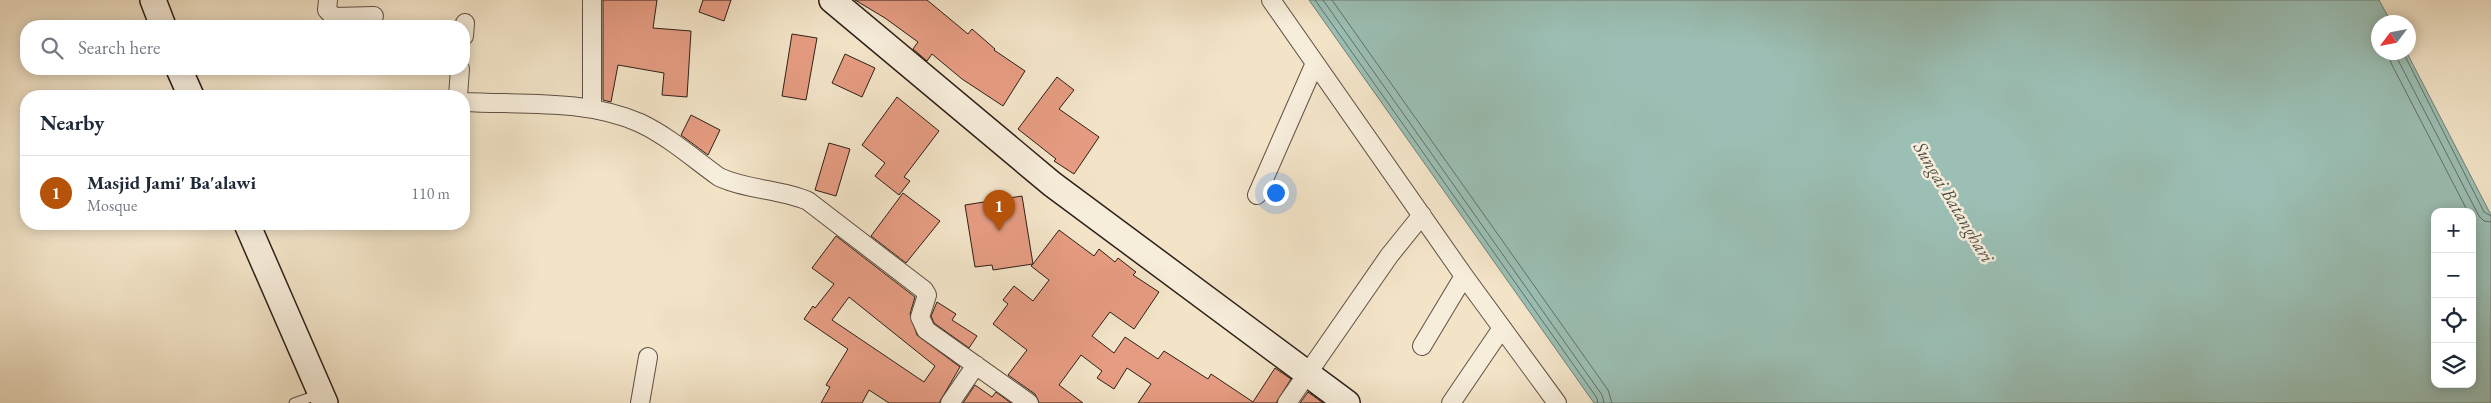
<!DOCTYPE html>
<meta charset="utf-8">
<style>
:root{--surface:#fff;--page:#f2f2f3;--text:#1f2937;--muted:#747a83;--line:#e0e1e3;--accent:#b45309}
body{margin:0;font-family:"EB Garamond",serif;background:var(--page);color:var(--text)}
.controls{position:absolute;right:15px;bottom:15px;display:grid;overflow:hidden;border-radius:10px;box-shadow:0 2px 12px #0003}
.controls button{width:45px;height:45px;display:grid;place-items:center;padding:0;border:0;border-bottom:1px solid var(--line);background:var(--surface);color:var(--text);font:25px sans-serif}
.compass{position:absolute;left:2371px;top:15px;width:45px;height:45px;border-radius:50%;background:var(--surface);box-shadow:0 2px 12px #0003;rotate:238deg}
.you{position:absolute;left:1275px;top:192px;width:18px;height:18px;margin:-12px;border:4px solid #fff;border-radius:50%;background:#1a73e8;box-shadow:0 0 0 8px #1a73e833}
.badge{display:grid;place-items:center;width:32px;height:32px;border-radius:50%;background:var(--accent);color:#fff;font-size:16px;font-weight:700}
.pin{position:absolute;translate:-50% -41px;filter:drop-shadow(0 1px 2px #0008)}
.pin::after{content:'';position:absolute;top:26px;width:18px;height:15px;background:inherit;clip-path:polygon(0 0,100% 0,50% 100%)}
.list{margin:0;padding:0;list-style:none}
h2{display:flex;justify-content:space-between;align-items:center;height:65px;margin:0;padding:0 20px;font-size:21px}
h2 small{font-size:16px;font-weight:400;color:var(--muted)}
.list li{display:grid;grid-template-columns:32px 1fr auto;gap:15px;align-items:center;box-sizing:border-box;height:75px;padding:0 20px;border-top:1px solid var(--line)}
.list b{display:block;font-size:19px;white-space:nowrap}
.list p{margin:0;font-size:16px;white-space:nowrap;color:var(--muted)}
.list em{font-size:16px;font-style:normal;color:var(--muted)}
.icon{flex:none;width:28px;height:28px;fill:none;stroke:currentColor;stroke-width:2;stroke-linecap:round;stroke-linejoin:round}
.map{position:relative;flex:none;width:2491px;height:403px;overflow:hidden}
.search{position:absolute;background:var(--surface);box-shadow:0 2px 12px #0003;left:20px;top:20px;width:450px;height:55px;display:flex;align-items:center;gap:12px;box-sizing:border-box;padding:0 18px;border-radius:20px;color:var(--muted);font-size:19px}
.panel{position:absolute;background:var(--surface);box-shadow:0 2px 12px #0003;left:20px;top:90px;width:450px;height:140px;border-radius:20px}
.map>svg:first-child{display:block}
.water{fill:#9bbfb4;stroke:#6f7f76;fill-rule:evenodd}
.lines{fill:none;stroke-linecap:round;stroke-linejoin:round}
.shore{stroke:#646f66;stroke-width:1}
.building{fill:#e69c82;stroke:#2e1f18;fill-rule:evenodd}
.lane-casing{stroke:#5f5044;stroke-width:11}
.street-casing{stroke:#5f5044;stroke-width:20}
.secondary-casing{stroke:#2e1f18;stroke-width:28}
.lane{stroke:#f7eddb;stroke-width:9}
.street{stroke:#f7eddb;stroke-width:18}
.secondary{stroke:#f7eddb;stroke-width:25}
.labels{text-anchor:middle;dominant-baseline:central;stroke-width:5;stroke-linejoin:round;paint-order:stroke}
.water-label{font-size:19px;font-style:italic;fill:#4f4f47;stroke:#f7eddb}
</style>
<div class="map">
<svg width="2491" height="403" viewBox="0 0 2491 403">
<rect width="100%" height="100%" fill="#f3e4c8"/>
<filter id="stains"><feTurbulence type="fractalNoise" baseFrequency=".004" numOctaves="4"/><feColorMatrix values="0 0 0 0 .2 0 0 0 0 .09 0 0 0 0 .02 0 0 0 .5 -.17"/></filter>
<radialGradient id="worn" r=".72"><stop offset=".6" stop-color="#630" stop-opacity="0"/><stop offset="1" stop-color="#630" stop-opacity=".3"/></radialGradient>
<!-- water -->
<path class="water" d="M1309,0H2379L2391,22H2378V52L2407,53L2491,215V403H1594ZM2435,212H2472V384H2435Z"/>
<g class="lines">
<!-- shore -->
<path class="shore" d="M1315,0L1597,398L1598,403
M1323,0L1602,395L1604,403
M1332,0L1608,390L1612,403
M2389,52L2391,63L2468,212
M2396,52L2398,60L2479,216L2484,221L2491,222
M2403,52L2484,212L2491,216"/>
</g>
<!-- building -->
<path class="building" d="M603,0H657L653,28L691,31L687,97L662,95L664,73L618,65L611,102L603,100Z
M703,0H731L724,21L699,12Z
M855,0H927L968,34L972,29L995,49L994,50L1025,71L1003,106L962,79L932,54L927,61L913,49L918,42L885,18Z
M792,34L817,38L806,100L782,96Z
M845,54L875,68L862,97L832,83Z
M1057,77L1074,90L1059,109L1099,137L1074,174L1054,161L1056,159L1018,129Z
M897,97L939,131L904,177L910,181L899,195L875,176L885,163L862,145Z
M691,115L720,130L708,155L681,135Z
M829,143L850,149L836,196L815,190Z
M903,193L940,221L906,263L871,236Z
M1022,196L1033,264L1059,230L1094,256L1099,249L1115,262L1118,258L1136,272L1133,275L1159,292L1134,329L1110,312L1092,336L1114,353L1125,337L1158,359L1164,351L1208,379L1211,374L1253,402L1275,368L1291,379L1276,403H1138L1151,384L1127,368L1114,389L1097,378L1102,371L1081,355L1059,385L1083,403H1039L1035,394L1008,375L1027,350L993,324L1008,304L1003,300L1014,286L1033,301L1049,280L1031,266L1033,264L993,270L992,265L975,267L965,205Z
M836,236L915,297L910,314L917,335L960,367L939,403H889L869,390L862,403H821L830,387L826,385L848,349L804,319L813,306L815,308L834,284L812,268ZM849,297L935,366L924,382L832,320Z
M937,302L956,314L952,320L977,336L969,348L934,323L931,316Z
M975,385L992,397L996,392L1011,403H963Z
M1308,392L1323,403H1300Z"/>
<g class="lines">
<defs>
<path id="lane" d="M294,403L320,394"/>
<path id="street" d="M328,0L327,10L334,17L374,16
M592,0V108
M1271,0L1464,276L1557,403
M464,36L465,23
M458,96L460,69
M464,102C522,105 586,99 640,123C668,136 694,159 719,177C747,190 780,189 808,201L924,290L927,295L920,317L926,330L1029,403
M1257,195L1315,63
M1422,346L1464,276
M640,403L648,357
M950,403L976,365
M1287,403L1389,256L1422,215
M1451,403L1502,328"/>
<path id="secondary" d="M153,0L163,26
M832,0L1052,184L1347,403
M179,69L191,96
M247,224L325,403"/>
</defs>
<!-- lane casing -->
<use href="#lane" class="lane-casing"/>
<!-- street casing -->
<use href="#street" class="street-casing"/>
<!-- secondary casing -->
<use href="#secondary" class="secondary-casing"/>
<!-- lane -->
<use href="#lane" class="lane"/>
<!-- street -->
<use href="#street" class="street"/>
<!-- secondary -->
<use href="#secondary" class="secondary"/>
</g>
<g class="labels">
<!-- water labels -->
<g class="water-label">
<text transform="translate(1954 202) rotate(59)">Sungai Batanghari</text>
</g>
</g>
<rect width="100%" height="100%" filter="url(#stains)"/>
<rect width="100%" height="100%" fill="url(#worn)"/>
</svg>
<div class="controls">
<button>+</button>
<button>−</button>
<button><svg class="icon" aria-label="locate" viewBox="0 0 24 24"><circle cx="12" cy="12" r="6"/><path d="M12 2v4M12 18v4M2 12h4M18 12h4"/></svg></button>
<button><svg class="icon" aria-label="layers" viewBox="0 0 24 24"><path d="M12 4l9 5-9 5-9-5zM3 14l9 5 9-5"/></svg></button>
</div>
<svg class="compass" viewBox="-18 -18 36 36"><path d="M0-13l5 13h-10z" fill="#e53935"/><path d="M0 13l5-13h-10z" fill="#747a83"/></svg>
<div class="you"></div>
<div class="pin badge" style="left:999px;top:231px">1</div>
<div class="search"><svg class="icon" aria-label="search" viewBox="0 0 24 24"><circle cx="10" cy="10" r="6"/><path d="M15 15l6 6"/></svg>Search here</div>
<section class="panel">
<h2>Nearby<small></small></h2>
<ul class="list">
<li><span class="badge">1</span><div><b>Masjid Jami' Ba'alawi</b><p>Mosque</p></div><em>110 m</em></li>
</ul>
</section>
</div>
